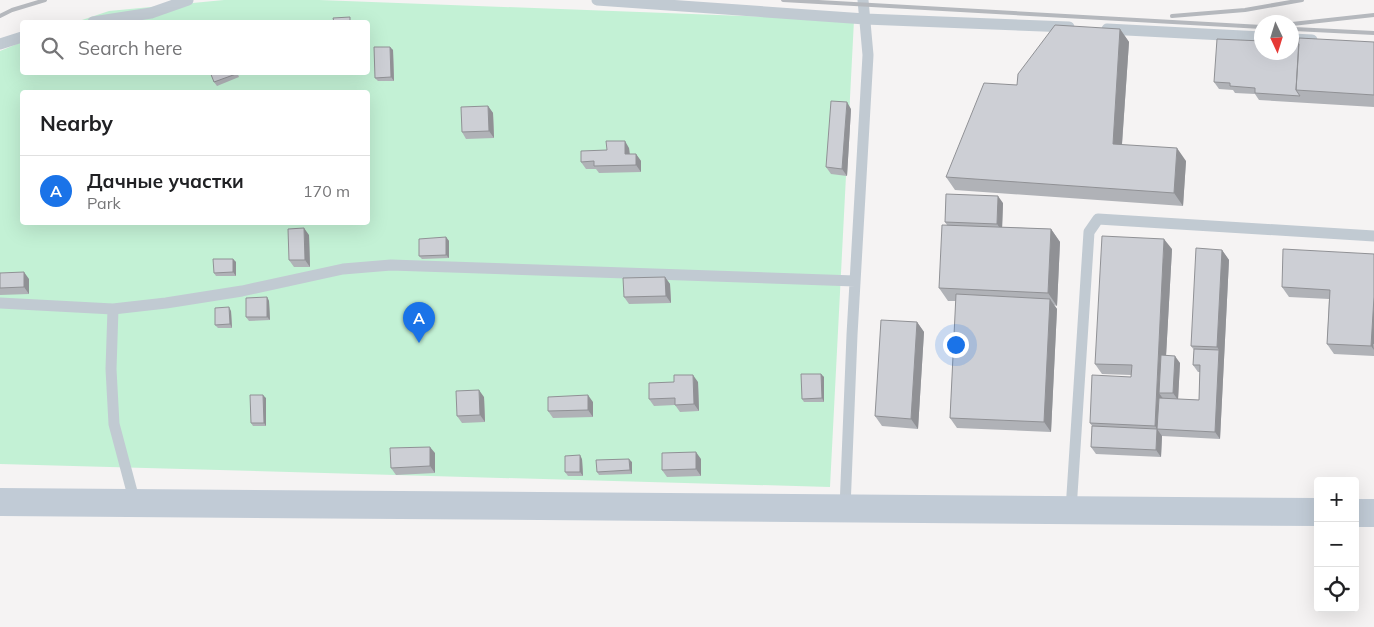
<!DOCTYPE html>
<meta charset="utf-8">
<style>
:root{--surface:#fff;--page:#f6f6f6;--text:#202124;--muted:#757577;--line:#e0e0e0;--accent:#1a73e8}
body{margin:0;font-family:Mulish,sans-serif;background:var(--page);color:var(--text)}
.controls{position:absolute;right:15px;bottom:15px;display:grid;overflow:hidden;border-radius:5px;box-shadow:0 5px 20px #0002}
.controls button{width:45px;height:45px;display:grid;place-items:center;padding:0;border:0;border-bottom:1px solid var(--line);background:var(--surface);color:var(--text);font:25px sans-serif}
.compass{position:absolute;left:1254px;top:15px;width:45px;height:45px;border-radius:50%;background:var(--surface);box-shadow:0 5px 20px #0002;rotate:176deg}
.you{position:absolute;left:955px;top:344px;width:18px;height:18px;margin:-12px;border:4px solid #fff;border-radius:50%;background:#1a73e8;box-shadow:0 0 0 8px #1a73e833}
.badge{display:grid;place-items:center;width:32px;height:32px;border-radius:50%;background:var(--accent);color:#fff;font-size:16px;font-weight:700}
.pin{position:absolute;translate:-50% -41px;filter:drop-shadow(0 1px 2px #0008)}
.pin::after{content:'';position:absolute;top:26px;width:18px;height:15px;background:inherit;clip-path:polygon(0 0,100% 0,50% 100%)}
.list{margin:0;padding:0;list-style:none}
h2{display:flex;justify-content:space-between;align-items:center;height:65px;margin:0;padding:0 20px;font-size:21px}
h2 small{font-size:16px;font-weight:400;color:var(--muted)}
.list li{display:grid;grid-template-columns:32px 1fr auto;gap:15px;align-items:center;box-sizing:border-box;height:70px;padding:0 20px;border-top:1px solid var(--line)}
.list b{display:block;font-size:19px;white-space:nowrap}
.list p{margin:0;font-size:16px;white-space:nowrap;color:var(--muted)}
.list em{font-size:16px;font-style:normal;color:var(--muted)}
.icon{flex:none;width:28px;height:28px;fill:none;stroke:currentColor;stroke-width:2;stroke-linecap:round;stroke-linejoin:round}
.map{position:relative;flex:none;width:1374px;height:627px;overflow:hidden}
.search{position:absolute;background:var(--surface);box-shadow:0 5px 20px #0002;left:20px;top:20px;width:350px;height:55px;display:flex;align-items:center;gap:12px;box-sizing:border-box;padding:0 18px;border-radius:5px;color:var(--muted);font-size:19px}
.panel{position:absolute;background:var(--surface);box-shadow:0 5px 20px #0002;left:20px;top:90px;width:350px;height:135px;border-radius:5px}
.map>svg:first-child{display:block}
.green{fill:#c3f1d5;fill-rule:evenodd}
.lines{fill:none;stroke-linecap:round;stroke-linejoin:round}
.service{stroke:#c1cad2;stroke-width:11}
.secondary{stroke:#c1cbd6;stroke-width:28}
.rail{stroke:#b5b8bd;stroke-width:4}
.wall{fill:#b0b2b7}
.shaded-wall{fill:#909195}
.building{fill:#cdcfd5;stroke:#909195}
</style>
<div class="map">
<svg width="1374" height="627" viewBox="0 0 1374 627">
<rect width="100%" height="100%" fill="#f5f3f3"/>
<!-- green -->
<path class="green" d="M224,0H319L854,20L830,487L0,464V51L22,42V72H368V22H76L109,11ZM22,92H368V222H22Z"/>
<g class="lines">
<!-- service -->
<path class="service" d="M597,0L865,19L1069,27
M93,22L151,13L188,0
M1107,29L1262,37
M1292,39L1312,40
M0,44L22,37
M0,303L113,309L166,303L242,291L343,269L391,265L855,281
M113,309L111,369L114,424L135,503
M845,508L852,335L868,55L863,0
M1071,510L1089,232L1098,219L1374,236"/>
<!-- secondary -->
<path class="secondary" d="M0,502L1318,512
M1355,513H1374"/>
<!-- rail -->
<path class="rail" d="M783,0L1262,27
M0,16L12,10L45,0
M1172,16L1245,10L1302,0
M1292,24L1374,15
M1294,29L1374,33"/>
</g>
<!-- wall -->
<path class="wall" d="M1120,29L1129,42L1122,145L1186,161L1183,206L955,190L946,177L1017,85Z
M1374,42V107L1259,100L1255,94L1235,93L1233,90L1219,89L1214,82L1299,44Z
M390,47L393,50L394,81H378L375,78Z
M193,72H208V73H194Z
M237,72L239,77L217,86L214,82Z
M488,106L493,113L494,138L466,139L462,132Z
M851,109L847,176L831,174L826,167Z
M629,148L630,154H636L641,161V172L599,173L596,169H586L581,162L607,150Z
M1003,203L1002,227L1051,229L1060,242L1057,306L1054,305L1057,309L1051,432L957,428L950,418L956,301H948L939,288L947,225L945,222Z
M309,235L310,267H294L289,260Z
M446,237L449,241V258L422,259L419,256Z
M1172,249L1166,355L1180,363L1178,399L1199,400L1200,372H1198L1193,365L1194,350L1191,346L1222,250L1229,260L1220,439L1162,436L1161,457L1096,454L1091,447L1092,426L1090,423L1131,377V375L1102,374L1095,364Z
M1374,254V356L1334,354L1327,344L1329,299L1289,297L1282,287Z
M233,259L236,262V276H216L214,273Z
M0,273L29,279V294L0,295Z
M665,277L670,284L671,303L629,304L624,297Z
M267,297L269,301L270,320L249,321L246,317Z
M231,311L232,328H218L215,325Z
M917,322L924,332L918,429L882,426L875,416Z
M821,374L824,377V402H804L802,399Z
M674,382H698L699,411L680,412L675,405L654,406L649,399Z
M484,397L485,422L462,423L457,416Z
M266,398V426H253L251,423Z
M593,402V417L553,418L548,411Z
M435,453V473L396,475L391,468Z
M582,459L583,476H568L565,472Z
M701,459V476L667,477L662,470Z
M632,462V474L599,475L597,472Z"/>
<!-- shaded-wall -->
<path class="shaded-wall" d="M1120,29L1129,42L1121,157L1113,144Z
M390,47L393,50L394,81L391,77Z
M847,102L851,109L847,176L842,169Z
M488,106L493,113L494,138L489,131Z
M625,141L629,148L630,161L625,154Z
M1177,148L1186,161L1183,206L1174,193Z
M636,154L641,161V172L636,165Z
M998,196L1003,203L1002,231L997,224Z
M304,228L309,235L310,267L305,260Z
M1051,229L1060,242L1057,306L1048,293Z
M446,237L449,241V258L446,255Z
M1164,239L1172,249L1164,393H1159L1164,400L1157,429L1155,426Z
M1222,250L1229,260L1220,439L1215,432L1219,350L1217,347Z
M233,259L236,262V276L233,272Z
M24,272L29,279V294L24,287Z
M665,277L670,284L671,303L666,296Z
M267,297L269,301L270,320L267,317Z
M1374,297V344H1373L1374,350L1371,346Z
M1050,299L1057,309L1051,432L1044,422Z
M229,307L231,311L232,328L230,324Z
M917,322L924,332L918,429L911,419Z
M1175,356L1180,363L1178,400L1173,393Z
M821,374L824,377V402L822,398Z
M693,375L698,382L699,411L694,404Z
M479,390L484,397L485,422L480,415Z
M263,395L266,398V426L264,423Z
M588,395L593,402V417L588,410Z
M1157,429L1162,436L1161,457L1156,450Z
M430,447L435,453V473L430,466Z
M696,452L701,459V476L696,469Z
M580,455L582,459L583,476L580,472Z
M629,459L632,462V474L630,470Z"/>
<!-- building -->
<path class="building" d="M350,17V22H334L333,18Z
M1055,25L1120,29L1113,144L1177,148L1174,193L946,177L984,83L1017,85L1018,74Z
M1299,38L1374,42V95L1296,90Z
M1217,39L1262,41V52H1292V43L1299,44L1296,90L1300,96L1255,93V88L1230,86V83L1214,82Z
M374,47H390L391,77L375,78Z
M210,72H236V74L214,82Z
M831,101L847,102L842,169L826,167Z
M488,106L489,131L462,132L461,107Z
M606,141H625V154H636V165L594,166V161L581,162V151L607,150Z
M946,194L998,196L997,224L945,222Z
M942,225L1051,229L1048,293L939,288Z
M304,228L305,260H289L288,229Z
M1102,236L1164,239L1155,426L1090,423L1092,375L1131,377L1132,365L1095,364Z
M446,237V255L419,256V239Z
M1196,248L1222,250L1217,347L1191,346Z
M1283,249L1374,254V297L1371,346L1327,344L1330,290L1282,287Z
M213,259H233V272L214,273Z
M24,272V287L0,288V273Z
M665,277L666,296L624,297L623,278Z
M956,294L1050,299L1044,422L950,418Z
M267,297V317H246V298Z
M229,307L230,324L215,325V308Z
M881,320L917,322L911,419L875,416Z
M1194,349L1219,350L1215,432L1157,429L1159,398L1199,400L1200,365H1193Z
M1161,355L1175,356L1173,393H1159Z
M801,374H821L822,398L802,399Z
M674,375H693L694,404L675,405V398L649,399V383L674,382Z
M479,390L480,415L457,416L456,391Z
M250,395H263L264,423H251Z
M588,395V410L548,411V397Z
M1092,426L1157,429L1156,450L1091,447Z
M430,447V466L391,468L390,448Z
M696,452V469L662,470V453Z
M580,455V472H565V456Z
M629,459L630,470L597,472L596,460Z"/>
</svg>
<div class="controls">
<button>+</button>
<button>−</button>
<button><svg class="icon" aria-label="locate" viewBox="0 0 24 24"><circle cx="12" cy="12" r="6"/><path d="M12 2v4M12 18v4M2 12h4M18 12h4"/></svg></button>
</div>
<svg class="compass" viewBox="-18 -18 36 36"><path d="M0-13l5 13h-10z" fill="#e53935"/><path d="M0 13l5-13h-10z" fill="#757577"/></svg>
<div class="you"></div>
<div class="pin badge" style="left:419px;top:343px">A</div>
<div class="search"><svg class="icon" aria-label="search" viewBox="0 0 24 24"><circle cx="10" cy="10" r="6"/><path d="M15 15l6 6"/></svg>Search here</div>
<section class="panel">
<h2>Nearby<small></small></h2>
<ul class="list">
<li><span class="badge">A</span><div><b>Дачные участки</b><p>Park</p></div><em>170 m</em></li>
</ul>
</section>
</div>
